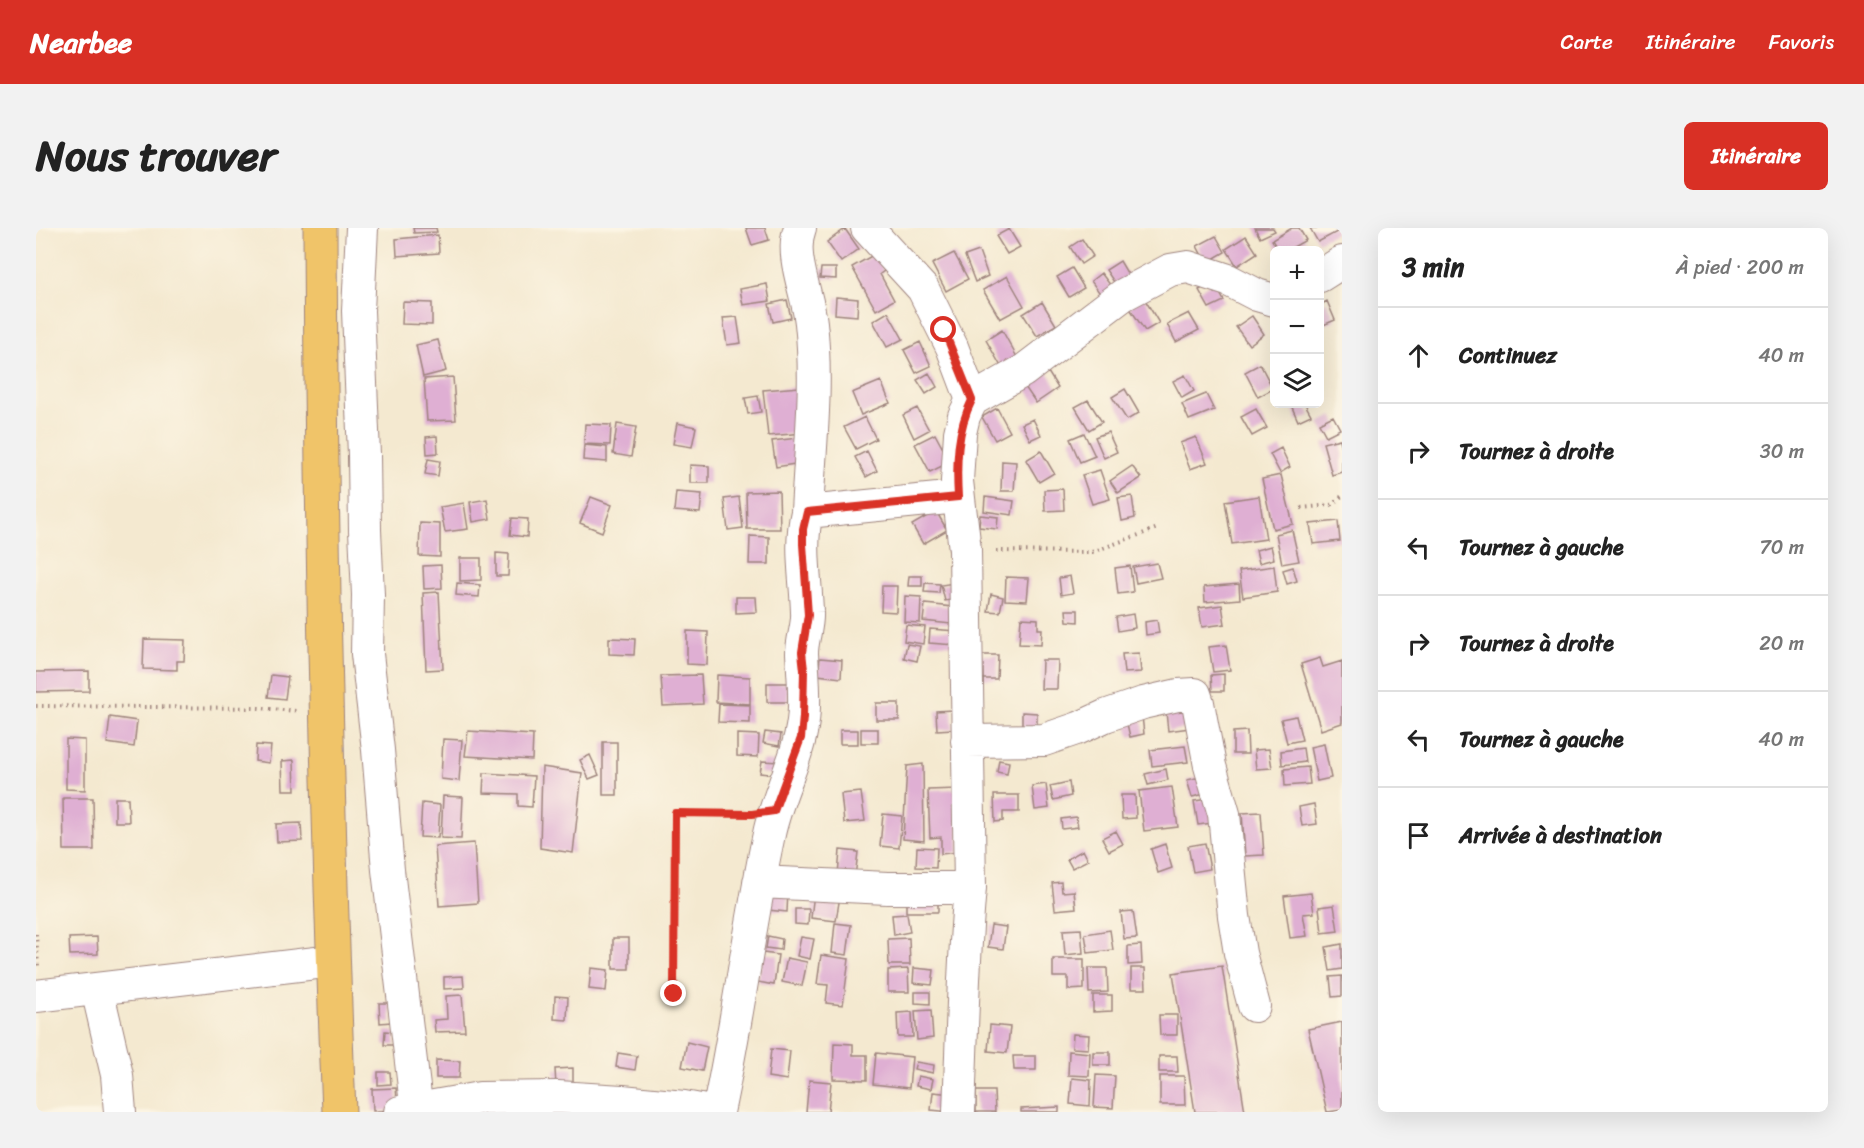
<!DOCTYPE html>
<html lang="fr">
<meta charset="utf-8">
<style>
:root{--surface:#fff;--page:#f2f2f2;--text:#222;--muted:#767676;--line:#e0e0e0;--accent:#d93025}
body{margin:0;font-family:Sriracha,sans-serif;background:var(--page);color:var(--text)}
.controls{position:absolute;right:18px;top:18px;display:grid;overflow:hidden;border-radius:9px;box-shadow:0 6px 24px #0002}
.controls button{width:54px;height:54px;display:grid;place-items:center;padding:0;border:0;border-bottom:2px solid var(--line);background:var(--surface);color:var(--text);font:30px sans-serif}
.stop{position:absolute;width:18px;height:18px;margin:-14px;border:4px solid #d93025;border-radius:50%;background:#fff}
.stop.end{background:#d93025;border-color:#fff;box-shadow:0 2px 6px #0008}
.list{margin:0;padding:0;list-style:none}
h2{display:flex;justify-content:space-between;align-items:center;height:78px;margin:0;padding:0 24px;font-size:26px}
h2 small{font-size:20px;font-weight:400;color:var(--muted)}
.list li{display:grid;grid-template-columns:39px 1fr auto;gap:18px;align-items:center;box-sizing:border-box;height:96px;padding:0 24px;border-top:2px solid var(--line)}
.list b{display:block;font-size:22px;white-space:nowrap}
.list em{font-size:20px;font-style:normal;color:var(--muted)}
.icon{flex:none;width:33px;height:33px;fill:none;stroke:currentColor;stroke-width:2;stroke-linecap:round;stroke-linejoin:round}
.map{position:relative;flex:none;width:1306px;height:884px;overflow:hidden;border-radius:9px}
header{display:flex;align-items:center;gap:36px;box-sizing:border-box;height:84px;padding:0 30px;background:var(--accent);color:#fff}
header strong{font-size:28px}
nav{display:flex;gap:33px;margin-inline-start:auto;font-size:21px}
.intro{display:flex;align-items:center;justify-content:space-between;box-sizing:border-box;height:144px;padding:0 36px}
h1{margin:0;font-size:42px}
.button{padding:15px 27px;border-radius:9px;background:var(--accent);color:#fff;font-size:21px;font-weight:700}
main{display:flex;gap:36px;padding:0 36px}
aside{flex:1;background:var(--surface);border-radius:9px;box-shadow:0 6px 24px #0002}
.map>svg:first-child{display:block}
.building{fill:#dfafd3}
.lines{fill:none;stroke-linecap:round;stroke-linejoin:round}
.minor-casing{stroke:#9f847e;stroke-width:34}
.primary-casing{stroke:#9f847e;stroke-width:35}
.path{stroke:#9f847e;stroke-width:4;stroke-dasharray:1.5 4.5;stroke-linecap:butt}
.minor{stroke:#fff;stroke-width:32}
.primary{stroke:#f0c469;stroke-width:33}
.route{stroke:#d93025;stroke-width:8}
</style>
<header>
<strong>Nearbee</strong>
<nav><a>Carte</a><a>Itinéraire</a><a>Favoris</a></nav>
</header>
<div class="intro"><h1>Nous trouver</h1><a class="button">Itinéraire</a></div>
<main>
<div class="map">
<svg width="1306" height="884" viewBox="0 0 1306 884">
<rect width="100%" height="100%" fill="#fcf5e5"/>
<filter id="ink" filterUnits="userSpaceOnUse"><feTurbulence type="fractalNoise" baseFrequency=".0167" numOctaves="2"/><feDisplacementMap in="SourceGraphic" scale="12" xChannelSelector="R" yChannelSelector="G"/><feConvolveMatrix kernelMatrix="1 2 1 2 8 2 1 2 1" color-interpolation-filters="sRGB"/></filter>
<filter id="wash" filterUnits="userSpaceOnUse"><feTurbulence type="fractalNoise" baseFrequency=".008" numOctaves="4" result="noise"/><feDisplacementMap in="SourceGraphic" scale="24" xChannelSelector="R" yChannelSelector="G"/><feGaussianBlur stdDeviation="1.35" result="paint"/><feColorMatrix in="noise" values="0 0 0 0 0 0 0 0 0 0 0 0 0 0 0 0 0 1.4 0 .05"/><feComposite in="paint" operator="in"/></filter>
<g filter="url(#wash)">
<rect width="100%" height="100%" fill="#f4e9d0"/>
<g id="blocks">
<!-- building -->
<path class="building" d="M377,0H400L401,4L378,5Z
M710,0H729L733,12L716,17Z
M1219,0H1237L1239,3L1224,10Z
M1256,0H1263L1270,12L1252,22H1242L1236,12Z
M1274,0H1299L1301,4L1282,14Z
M809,1L823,21L805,34L791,14Z
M973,1L984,19L971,26L960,8Z
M402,7L403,25L361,28L360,11Z
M1180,8L1189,24L1170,35L1161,18Z
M1210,8L1221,25L1201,38L1190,21Z
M1046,11L1057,28L1045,36L1034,19Z
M943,23L952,48L939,54L929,28Z
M918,25L932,51L910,63L896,36Z
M839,26L848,43L844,46L858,72L840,82L816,39Z
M1084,33L1097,55L1084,63L1070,42Z
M785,40H800V51L784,50Z
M1036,40L1048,60L1033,69L1021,49Z
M1065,45L1079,63L1068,71L1055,53Z
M971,48L988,78L964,91L947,62Z
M1178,54L1188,73L1173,80L1163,62Z
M731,56L734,73L707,77L704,61Z
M800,69L822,71L821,88L799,86Z
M1108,70L1123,95L1109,103L1093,79Z
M751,72L755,90L737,94L733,76Z
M1291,73L1299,92L1285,98L1284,77Z
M367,74L396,75V97L366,96Z
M1006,74L1020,97L1001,108L987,86Z
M852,84L867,111L851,119L837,93Z
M1153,85L1163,102L1140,114L1131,96Z
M1216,88L1228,106L1213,117L1200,99Z
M701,89L705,115L691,117L687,90Z
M966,102L983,133L967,142L950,112Z
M402,112L410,143L387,149L380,117Z
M884,114L895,138L880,145L868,122Z
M1224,136L1237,161L1222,169L1209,144Z
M1012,144L1022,160L1000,175L989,159Z
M893,145L901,159L890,166L881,152Z
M1149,147L1158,163L1146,170L1137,153Z
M417,149L420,192L391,193L388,151Z
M845,153L854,175L825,187L816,165Z
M764,159L768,205L732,208L727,162Z
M1089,161L1103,185L1091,192L1076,169Z
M1170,166L1178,182L1153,192L1146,176Z
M722,168L725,184L712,186L709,170Z
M1052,172L1066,194L1053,202L1039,179Z
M1259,176H1269L1275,187L1262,193L1255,177Z
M881,180L893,202L878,210L867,187Z
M961,180L974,204L959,212L946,189Z
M1220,181L1231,200L1216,208L1205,189Z
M1297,188L1304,201L1290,208L1283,195Z
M829,189L840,211L820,221L808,199Z
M997,191L1005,207L994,212L986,196Z
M641,195L660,199L656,219L637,216Z
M549,196L575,197L574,217L548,216Z
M581,196L600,199L595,229L577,226Z
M1072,204L1081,224L1068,230L1059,209Z
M1048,205L1059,228L1044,234L1034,211Z
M899,206L914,234L894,244L879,216Z
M401,208L402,225L391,226L390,209Z
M1160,209L1171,235L1154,241L1144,215Z
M762,210L765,235L740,239L736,213Z
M1304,211L1306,220V244L1296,247L1287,215Z
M548,217L571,219V234L547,232Z
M1245,220L1254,239L1244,245L1234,226Z
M831,223L841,243L830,249L819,229Z
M1005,223L1018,245L1003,254L990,232Z
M392,231L404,233L402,248L389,246Z
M966,233L980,234L978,263H965Z
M654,237L673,238V255H654Z
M1096,238L1105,250L1082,265L1074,253Z
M1064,242L1074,271L1056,276L1046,247Z
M1245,247L1257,296L1237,301L1226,251Z
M1027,261L1028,282L1009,283L1008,262Z
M743,263L744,301H711L710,264Z
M640,264L666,266L664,285L638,283Z
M1096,268L1099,290L1086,293L1082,270Z
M1223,268L1230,311L1196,316L1189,273Z
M555,269L576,277L566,304L544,295Z
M703,269L707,300L692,302L688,271Z
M949,269L978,273L976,287L948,283Z
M451,271L454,291L437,294L434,274Z
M428,275L432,301L409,304L404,279Z
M900,283L911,302L887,316L876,297Z
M944,287L962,289L961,301L943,299Z
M476,290L492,291L491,309L474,307Z
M1302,293L1304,313L1277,316L1274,296Z
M384,295L404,296V329L383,328Z
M1256,302L1263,333L1246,336L1240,306Z
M714,308L733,309V336H713Z
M1235,318L1238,331L1223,335L1220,322Z
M460,325L473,326L472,348H460Z
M424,330H445V352L424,353Z
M1121,335L1125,350L1100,355L1097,339Z
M405,337L406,360L388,361L387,338Z
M1094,338L1097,364L1082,366L1079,340Z
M1238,338L1241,364L1207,369L1203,343Z
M1257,339L1261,353L1251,356L1247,342Z
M873,348H886V358H872Z
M1034,348L1037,365L1025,367L1023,350Z
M970,349L993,350L991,373L969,372Z
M924,354L927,370L909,373L905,357Z
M421,355L444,357L443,369L420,367Z
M889,355L904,356L903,365L888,364Z
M1203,356L1204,371L1169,374L1168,359Z
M846,358H861L860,384L845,383Z
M403,364L407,441L390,442L387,365Z
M955,366L967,369L964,384L952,383Z
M869,368L885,369L884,395L868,394Z
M700,369H720L721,384L700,385Z
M889,376L917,379L915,396L887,393Z
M1186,377L1189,396L1166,399L1163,380Z
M1030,382H1042V394L1031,393Z
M1097,386L1099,400L1082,403L1080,389Z
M985,390L1002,391V401H1006L1005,417L983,416Z
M1121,392L1123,405L1110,407L1109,394Z
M870,397L889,399L887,416L868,413Z
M894,401L920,403L919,417L893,415Z
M651,403L672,404L671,437L651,436Z
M573,410L599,411L598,427L573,426Z
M108,411L149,412L148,433H141V442L107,441Z
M871,416L884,418L881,433L868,430Z
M1190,417L1194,442L1177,444L1173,419Z
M1103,425L1105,444L1088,445L1086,426Z
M944,427H962L961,451H943Z
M784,430L806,432L805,450L782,447Z
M1284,430L1287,439L1306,433V495L1285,502L1265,436Z
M1006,432H1022L1021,461H1005Z
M53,443V463L0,464V444Z
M1188,446V463H1176L1175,447Z
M235,447L252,449L249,471L232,469Z
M665,447L667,476L627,478L625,448Z
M681,447L714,449V476L680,474Z
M731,455H752V474H731Z
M840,475H863V492H840Z
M683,476L714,477V495L682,494Z
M1159,481L1161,499L1132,503L1130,484Z
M916,482L917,501L901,502L900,483Z
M986,484L1001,485V499H986Z
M1106,488L1108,506L1094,509L1090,491Z
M1260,488L1266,512L1251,515L1245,491Z
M74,489L101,493L98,519L71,515Z
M825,501H842V515H825Z
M804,502H822V516H804Z
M432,503L497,507L496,532L429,528Z
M1211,503L1212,526H1197V504Z
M729,504L745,506L743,518L727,515Z
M701,506L723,507L722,529L701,528Z
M30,511L49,512V562L30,561Z
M407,511L426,512L423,553L405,551Z
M567,514H581V567H567Z
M1288,516L1295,550L1281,553L1274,519Z
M220,517L235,518L233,535L219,533Z
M1149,518L1152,534L1116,538L1114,522Z
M1267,520L1269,534L1246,537L1245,523Z
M1233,521L1236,540L1220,541L1218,522Z
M554,527L563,547L553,551L544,532Z
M258,532L259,562H247L246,533Z
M963,532L973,534L971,546L961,544Z
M726,533L744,534L743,547L724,545Z
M887,536L888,613L867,611L871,538Z
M506,539L546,545L537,625L504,620Z
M1272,539L1274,556L1249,558L1248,541Z
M1130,541L1132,552L1112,557L1109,546Z
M448,545L498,548L496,579L482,578V566L447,565Z
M1165,549L1169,566L1156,569L1151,552Z
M1033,554L1035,568L1017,572L1014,558Z
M1010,556L1013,580L999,582L996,558Z
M1136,559L1142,599L1108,603L1103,563Z
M922,561V624L905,626V609L894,610L892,562Z
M825,564L829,593L808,595L805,566Z
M958,567H983V584H967V593L959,594Z
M1085,567H1099L1100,590L1086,591Z
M407,568L427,569L425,611L405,610Z
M27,570H57L58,622H28Z
M79,570H92L93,594H79Z
M1173,571L1176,595L1162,597L1158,573Z
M386,575L404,577L402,610L384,609Z
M1278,576L1281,596L1266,598L1263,579Z
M1225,584L1228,627L1209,628L1206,585Z
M847,586L866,588L863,620L844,618Z
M1040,589L1042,599L1026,601L1025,591Z
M265,595L266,613L241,614L240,596Z
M1080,603L1087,616L1073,623L1066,610Z
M438,615L442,675L403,678L399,618Z
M1169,615L1174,641L1157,644L1152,618Z
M1129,616L1136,640L1122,645L1115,621Z
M881,619L901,620L900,640L880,639Z
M804,622L822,624L819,649L802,647Z
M1047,622L1052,632L1036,640L1031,631Z
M1025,654L1026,664L1038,663L1040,680L1019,682L1016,655Z
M733,662L752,663L751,684L732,682Z
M778,665L804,668L800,693L775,690Z
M1275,665L1278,685L1267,686L1271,708L1254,710L1248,668Z
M870,667H902V684H870Z
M1298,677L1302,703L1286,705L1283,679Z
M759,681H773L772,697L759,696Z
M1097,683L1101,710L1088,711L1085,684Z
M871,686L874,704L858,707L856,687Z
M799,695L815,697L811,727L796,725Z
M955,697L970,699L967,721L952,719Z
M1045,701L1047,725L1029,727L1027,702Z
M1074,702L1077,722L1052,725L1049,706Z
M732,708L746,711L745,722L730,720Z
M61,709L62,726L34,727L33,710Z
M765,709L778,711L774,731L761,728Z
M577,710H593V741H577Z
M873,710L874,737H853L852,711Z
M1306,716V741L1294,743L1290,719Z
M1105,717L1106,736L1092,737V718Z
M727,725L742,727L738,757L722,754Z
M785,727L813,731L807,777L790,775L792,757L781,756Z
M751,730L771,734L766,758L746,754Z
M1017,731H1048V761L1032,762V749H1017Z
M1186,738L1209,884H1159L1137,745Z
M555,740L572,742L570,763L553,761Z
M878,740L898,742L896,757L877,755Z
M1052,740H1071L1072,764L1053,765Z
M1095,740H1109L1110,761H1095Z
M872,741L873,764H852V742Z
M427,748L428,760L408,761V749Z
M1306,748V768L1296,769L1294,749Z
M879,764H894V776L879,775Z
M426,767L429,803L399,804L398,792L411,791L410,768Z
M1057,767H1076V783L1057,784Z
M519,768L532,769L531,792L518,791Z
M343,775H354L355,794L344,795Z
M895,782L897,810L881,812L879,783Z
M876,784L877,809H862L861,785Z
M1123,787H1141V807H1124Z
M1306,794V882L1291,884L1272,801Z
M954,797L974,799L971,825L952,823Z
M349,803L359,804V817H348Z
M1037,806L1053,807L1052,821L1036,820Z
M651,814L671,819L666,843L646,839Z
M798,815L817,816V827H831V852L797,851Z
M735,821L754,823L751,852L732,849Z
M1033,823L1054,825L1053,848L1032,847Z
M1057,824H1074V837H1057Z
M582,825L601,828L599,842L580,839Z
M840,825L876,829L873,860L837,856Z
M977,828H1000V842H978Z
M1123,828H1141L1142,844H1123Z
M400,832L424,833L423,850H400Z
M880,834L898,837L897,845L878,841Z
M537,840V857L520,858L519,841Z
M342,844H354L355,856L342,857Z
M1060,847L1079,848L1077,880L1058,879Z
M882,848L897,851L895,861L880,858Z
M1124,848H1148L1149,877H1124Z
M1036,850L1055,852L1054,878L1034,876Z
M773,852L795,854L792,884H770Z
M360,860L362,882L337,883L336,861Z
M940,863H958L959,884H940Z
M897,864L916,866L915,884L895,882Z
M1023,879V884H985V881Z"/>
</g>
</g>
<g filter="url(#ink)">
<use href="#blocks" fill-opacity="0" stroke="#9f847e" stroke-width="1.5"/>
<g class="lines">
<defs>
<path id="minor" d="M326,0L322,83L328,227L329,302L332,367L331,426L342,522L352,642L381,884
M831,0L887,61L916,119L936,172
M1284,48L1306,34
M771,284L922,269
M931,513L1008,512L1043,500L1069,488L1107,475L1142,467L1159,466L1162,475L1174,538L1188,586L1198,688L1204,725L1218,778
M723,654L852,660H934C927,734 926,809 923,884
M934,660L929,322L921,253L924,205L928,188L936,172L987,143L1087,67L1134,42L1152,39L1192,52L1221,67L1238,72
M61,761L81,847L84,884
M0,768L297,733
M364,884L444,870L522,869L586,873L648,879L675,884
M682,884C702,792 713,698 733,606C741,567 762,532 767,493C770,470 767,448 766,425C766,411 772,398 771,384C770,350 763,318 771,284C774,221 782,158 775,95C772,66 753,27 764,0"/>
<path id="primary" d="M284,0C285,295 291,589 303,884"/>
</defs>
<!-- minor casing -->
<use href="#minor" class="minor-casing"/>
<!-- primary casing -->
<use href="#primary" class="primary-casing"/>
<!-- path -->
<path class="path" d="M1265,280L1295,277L1306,268
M960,323L1056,324L1122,300
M0,478L222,480L260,483
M0,706L2,738
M638,767L639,585L706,586"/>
<!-- minor -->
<use href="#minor" class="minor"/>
<!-- primary -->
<use href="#primary" class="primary"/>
</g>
</g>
<g class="lines" filter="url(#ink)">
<!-- route -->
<path class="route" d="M638,766L639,585L716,586L738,583L765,510L767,489L768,442L766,424L772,387L767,316V301L771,284L922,269C920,235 921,202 936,172L908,102"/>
</g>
</svg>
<div class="controls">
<button>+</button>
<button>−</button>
<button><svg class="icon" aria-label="layers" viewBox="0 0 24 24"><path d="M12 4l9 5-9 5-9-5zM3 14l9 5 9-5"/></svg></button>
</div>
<div class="stop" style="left:908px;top:102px"></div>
<div class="stop end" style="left:638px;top:766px"></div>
</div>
<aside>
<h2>3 min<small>À pied · 200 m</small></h2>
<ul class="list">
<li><svg class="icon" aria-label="ahead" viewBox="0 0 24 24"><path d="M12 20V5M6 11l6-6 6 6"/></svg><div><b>Continuez</b></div><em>40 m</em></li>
<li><svg class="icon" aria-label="right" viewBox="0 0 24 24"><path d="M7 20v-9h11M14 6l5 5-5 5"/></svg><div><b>Tournez à droite</b></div><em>30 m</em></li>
<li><svg class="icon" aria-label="left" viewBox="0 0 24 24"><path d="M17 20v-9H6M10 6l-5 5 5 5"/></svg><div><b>Tournez à gauche</b></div><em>70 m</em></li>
<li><svg class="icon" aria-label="right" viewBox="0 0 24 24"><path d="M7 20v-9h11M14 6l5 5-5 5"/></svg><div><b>Tournez à droite</b></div><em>20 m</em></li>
<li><svg class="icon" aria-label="left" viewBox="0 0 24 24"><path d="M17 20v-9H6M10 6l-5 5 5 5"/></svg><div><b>Tournez à gauche</b></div><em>40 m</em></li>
<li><svg class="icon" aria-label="arrive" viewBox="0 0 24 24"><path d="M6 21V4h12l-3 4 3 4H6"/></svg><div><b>Arrivée à destination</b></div></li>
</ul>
</aside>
</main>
